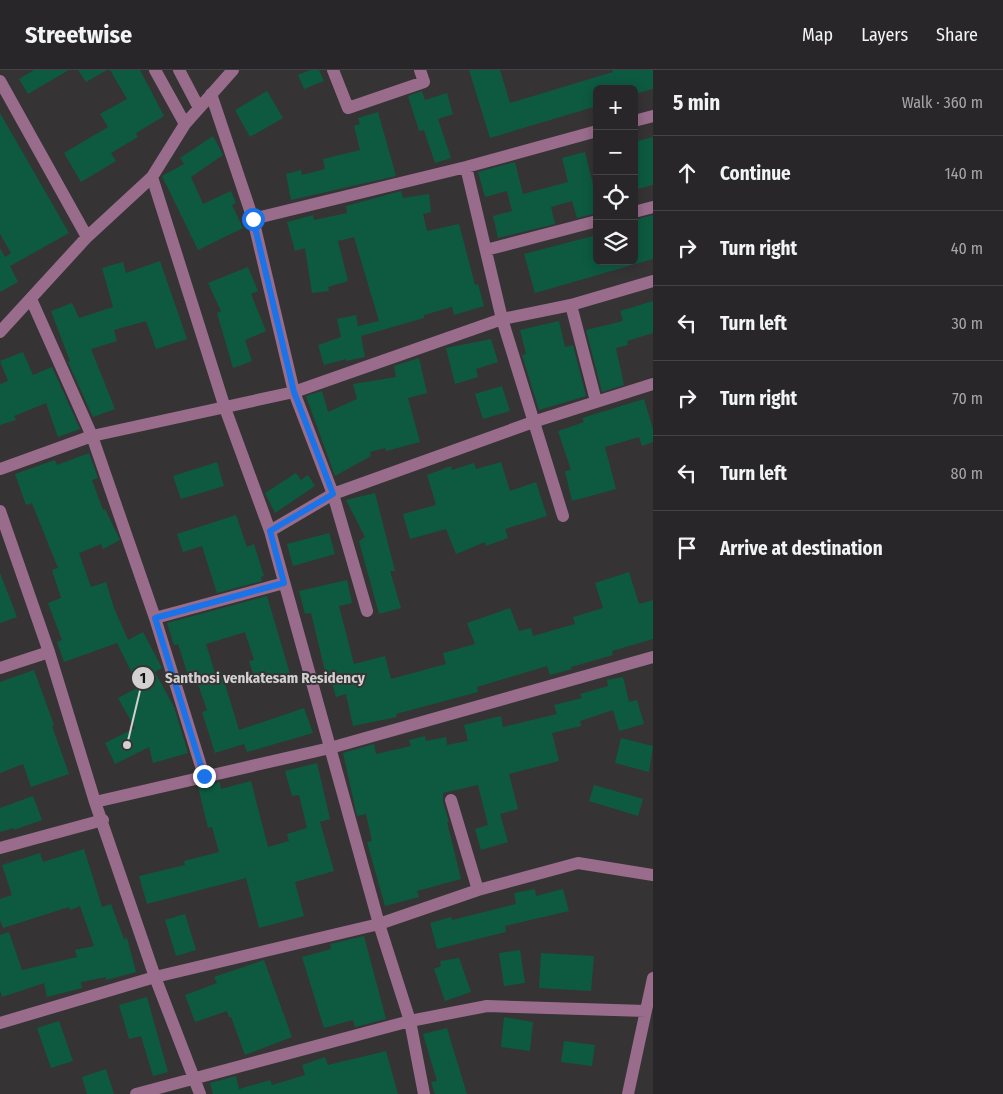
<!DOCTYPE html>
<meta charset="utf-8">
<style>
:root{--surface:#282628;--page:#302e30;--text:#f1f3f6;--muted:#a5a5a8;--line:#444345}
body{margin:0;font-family:"Fira Sans Condensed",sans-serif;background:var(--page);color:var(--text)}
.controls{position:absolute;right:15px;top:15px;display:grid;overflow:hidden;border-radius:8px;box-shadow:0 2px 12px #0003}
.controls button{width:45px;height:45px;display:grid;place-items:center;padding:0;border:0;border-bottom:1px solid var(--line);background:var(--surface);color:var(--text);font:25px sans-serif}
.stop{position:absolute;width:15px;height:15px;margin:-11px;border:4px solid #1a73e8;border-radius:50%;background:#fff}
.stop.end{background:#1a73e8;border-color:#fff;box-shadow:0 1px 5px #0008}
.list{margin:0;padding:0;list-style:none}
h2{display:flex;justify-content:space-between;align-items:center;height:65px;margin:0;padding:0 20px;font-size:21px}
h2 small{font-size:16px;font-weight:400;color:var(--muted)}
.list li{display:grid;grid-template-columns:32px 1fr auto;gap:15px;align-items:center;box-sizing:border-box;height:75px;padding:0 20px;border-top:1px solid var(--line)}
.list b{display:block;font-size:19px;white-space:nowrap}
.list em{font-size:16px;font-style:normal;color:var(--muted)}
.icon{flex:none;width:28px;height:28px;fill:none;stroke:currentColor;stroke-width:2;stroke-linecap:round;stroke-linejoin:round}
.map{position:relative;flex:none;width:653px;height:1024px;overflow:hidden}
header{display:flex;align-items:center;gap:30px;box-sizing:border-box;height:70px;padding:0 25px;background:var(--surface);border-bottom:1px solid var(--line)}
header strong{font-size:24px}
nav{display:flex;gap:28px;margin-inline-start:auto;font-size:18px}
main{display:flex}
aside{flex:1;background:var(--surface)}
.map>svg:first-child{display:block}
.building{fill:#0d5a41}
.lines{fill:none;stroke-linecap:round;stroke-linejoin:round}
.minor{stroke:#996c8c;stroke-width:12}
.route{stroke:#1a73e8;stroke-width:6}
.leader{fill:none;stroke:#d3d0d2;stroke-width:2}
.callout-dot{fill:#d3d0d2;stroke:#363335;stroke-width:2}
.mark-label{font-size:15px;text-anchor:middle;font-weight:bold;fill:#111}
.callout-label{font-size:15px;text-anchor:middle;font-weight:bold;fill:#d3d0d2;stroke:#363335;stroke-width:4;stroke-linejoin:round;paint-order:stroke}
</style>
<header>
<strong>Streetwise</strong>
<nav><a>Map</a><a>Layers</a><a>Share</a></nav>
</header>
<main>
<div class="map">
<svg width="653" height="1024" viewBox="0 0 653 1024">
<rect width="100%" height="100%" fill="#363335"/>
<!-- building -->
<path class="building" d="M34,0H69L28,24L19,9Z
M78,0H107L86,12Z
M110,0H140L164,46L136,63L138,67L111,83L116,91L81,112L64,83L108,57L100,44L127,29Z
M310,0H319L324,11L304,19L298,5Z
M469,0H500L510,33L613,2L612,0H653V19L634,24V19H597V36L490,68Z
M267,21L283,48L250,67L235,40Z
M422,21L425,30L447,23L453,44L438,49L451,88L435,93L424,60L419,61L408,26Z
M378,42L396,106L291,130L286,104L301,100L302,105L325,99L323,89L360,80L354,56L360,54L358,48Z
M0,43L69,163L10,196L18,212L0,222V178L5,187L11,183L0,164Z
M213,66L223,85L191,107L203,134L231,121L236,133L232,135L243,158L198,180L162,106L184,94L180,88Z
M653,67V115L634,120V72Z
M585,82L597,131V143L577,148L572,131L551,137L555,154L498,168L493,146L512,141L507,121L485,127L478,102L515,92L523,124L568,112L562,88Z
M401,121L403,128L429,124L431,142L423,144L427,161L459,154L475,215L478,214L484,236L454,245L452,237L424,245V248L361,266L365,287L346,291V289L324,295L318,275L341,267L337,249L356,245L358,256L379,251L354,167L338,171L348,211L328,217L329,221L312,223L305,178L295,181L287,152L313,145L314,150L347,143L346,136Z
M653,145V189L535,223L524,184L597,165V191H634V150Z
M160,191L187,269L156,279L146,251L114,260L117,271L91,279L115,339L93,347L68,292L70,291L51,241L72,233L79,248L113,237L102,198L123,192L126,203Z
M248,197L258,221L251,224L266,261L245,270L252,291L233,298L217,243L221,241L208,213Z
M653,231V263L627,271L628,275L616,278L624,315L602,322L586,260L623,251L620,241Z
M559,251L565,277L573,275L586,326L539,340L522,285L526,284L520,260Z
M491,269L498,292L476,299L478,307L455,314L446,278Z
M23,282L33,305L52,297L80,359L58,367L46,333L14,346L16,350L0,355V314L8,311L0,291Z
M419,288L427,323L408,328L420,372L386,381L385,378L370,382L371,386L335,406L306,326L322,321L328,342L357,329L353,314L396,307L394,296Z
M502,316L510,341L483,349L475,324Z
M644,329L653,359V372L642,376L639,367L605,377L616,419L572,431L565,401L571,400L558,361L584,352L582,348Z
M89,383L98,408L92,410L103,440L105,439L120,470L103,479L101,474L79,483L91,517L106,512L114,538L128,570L143,562L162,598L155,602L174,637L188,683L153,693L149,677L115,694L105,673L135,658L118,628L139,617L117,573L64,592L57,572L62,570L48,533L61,528L52,500L58,498L32,433L26,435L15,404L55,390L57,395Z
M217,392L224,416L181,429L173,406Z
M501,392L510,421L536,412L547,446L505,459L508,468L486,476L485,472L456,484L446,459L410,469L403,444L436,435L427,405L451,396L452,400L474,393L476,399Z
M296,403L301,410L308,405L315,416L275,443L265,423Z
M375,423L395,501H390L401,538L379,544L359,471L365,467L346,430Z
M236,445L247,477L254,474L264,506L261,507L262,511L217,523L202,476L183,482L177,464Z
M329,463L335,484L293,496L287,474Z
M629,502L639,534L653,530V569L612,581L613,585L571,597L572,599L550,605L547,596L477,617L478,622L396,644L397,647L353,656L346,624L336,627L328,600L325,601L311,543L305,544L299,521L347,510L352,533L339,536L354,594L385,586L391,609L446,594L443,583L475,574L467,553L510,538L519,561L531,558L533,566L575,554L573,547L603,538L595,513Z
M0,503L17,547L0,553Z
M267,526L290,604L257,615L249,591L254,590L245,562L206,574L215,603L221,601L239,660L304,638L313,663L247,682L244,674L215,683L202,642L207,640L194,603L188,605L178,574L174,575L167,553Z
M34,600L54,655L52,656L69,704L31,717L23,694L0,703V612Z
M623,607L629,632L637,630L644,654L619,661L613,640L580,651L581,656L552,663L559,691L509,704L518,739L500,744L508,772L481,780L475,759L488,755L478,715L443,723V732L449,752H447L461,809L417,821L419,827L385,836L367,772L372,771L366,744L357,746L343,683L374,674L376,684L411,676L409,670L425,666L426,671L446,667L447,675L468,671L464,655L501,646L503,657L557,644L554,635L582,628L580,624L608,616L607,610Z
M621,668L653,676L649,702L615,693Z
M317,693L330,749L320,752L334,801L295,812L304,846L259,858L246,808L147,834L139,806L185,795L184,791L219,782L212,757L208,758L198,717L220,712L221,719L251,711L268,777L289,771L287,764L307,758L299,725L292,726L285,701Z
M594,715L643,729L638,746L589,731Z
M33,726L42,750L14,760V758L0,762V738Z
M84,779L102,837L111,834L124,869L127,868L136,902L106,910V907L81,912L82,918L47,927L44,913L2,927L0,920V865L9,862L22,900L77,887L75,880L94,876L80,836L70,840L69,837L3,858L0,850V829L12,825L2,795L40,783L43,792Z
M535,819L536,826L563,819L569,841L505,856L506,862L437,879L430,853L451,847L452,850L516,834L514,823Z
M185,844L196,880L176,886L165,850Z
M364,866L386,949L355,957L353,950L324,958L302,887L331,879L330,874Z
M520,880L525,913L504,916L499,883Z
M541,883L594,886L591,921L539,918Z
M459,888L471,922L445,931L434,899L441,896L440,891Z
M264,890L292,967L245,985L231,947H229L227,941L195,952L185,925L217,913L214,907Z
M147,927L168,1002L153,1006L141,966L129,969L119,935Z
M504,947L533,952L530,981L501,977Z
M59,951L73,991L51,998L37,958Z
M447,958L452,975L467,1024H435L431,1012L437,1011L423,964Z
M564,971L595,975L592,996L561,992Z
M386,981L398,1024H213L210,1013L236,1006L239,1019L270,1010L272,1015L305,1005L302,995L325,987L328,995Z
M106,999L114,1024H87L82,1007Z"/>
<g class="lines">
<!-- minor -->
<path class="minor" d="M155,0L185,54
M179,0L199,38
M333,0L348,38L424,12L420,0
M0,11L87,167
M211,24L253,149L294,322L333,424L367,541
M634,51L653,46
M466,97L502,249L563,446
M152,107L225,338L270,461L379,854L410,951L424,1024
M634,142L653,137
M253,149L466,97L597,61
M486,180L597,151
M31,229L92,366L155,548L204,706
M571,235L596,331
M0,262L87,167L152,107L185,54L233,0
M0,399L92,366L294,322L502,249L571,235L653,211
M0,441L49,582L95,732L155,907L200,1024
M270,461L333,424L533,352L653,314
M155,548L284,513
M0,598L49,582
M451,730L478,820
M95,732L330,678L653,587
M0,778L103,750
M0,953L155,907L379,854L478,820L578,793L653,805
M136,1024L410,951L487,936L646,941
M628,1024L653,908"/>
</g>
<g class="lines">
<!-- route -->
<path class="route" d="M204,706L155,548L284,513L270,461L333,424L294,322L253,149"/>
</g>
<!-- callouts -->
<path class="leader" d="M127 675L143 608"/>
<g class="callout-dot">
<circle cx="127" cy="675" r="5"/>
<circle cx="143" cy="608" r="12"/>
</g>
<g class="mark-label">
<text x="143" y="613">1</text>
</g>
<g class="callout-label">
<text x="265" y="613">Santhosi venkatesam Residency</text>
</g>
</svg>
<div class="controls">
<button>+</button>
<button>−</button>
<button><svg class="icon" aria-label="locate" viewBox="0 0 24 24"><circle cx="12" cy="12" r="6"/><path d="M12 2v4M12 18v4M2 12h4M18 12h4"/></svg></button>
<button><svg class="icon" aria-label="layers" viewBox="0 0 24 24"><path d="M12 4l9 5-9 5-9-5zM3 14l9 5 9-5"/></svg></button>
</div>
<div class="stop" style="left:253px;top:149px"></div>
<div class="stop end" style="left:204px;top:706px"></div>
</div>
<aside>
<h2>5 min<small>Walk · 360 m</small></h2>
<ul class="list">
<li><svg class="icon" aria-label="ahead" viewBox="0 0 24 24"><path d="M12 20V5M6 11l6-6 6 6"/></svg><div><b>Continue</b></div><em>140 m</em></li>
<li><svg class="icon" aria-label="right" viewBox="0 0 24 24"><path d="M7 20v-9h11M14 6l5 5-5 5"/></svg><div><b>Turn right</b></div><em>40 m</em></li>
<li><svg class="icon" aria-label="left" viewBox="0 0 24 24"><path d="M17 20v-9H6M10 6l-5 5 5 5"/></svg><div><b>Turn left</b></div><em>30 m</em></li>
<li><svg class="icon" aria-label="right" viewBox="0 0 24 24"><path d="M7 20v-9h11M14 6l5 5-5 5"/></svg><div><b>Turn right</b></div><em>70 m</em></li>
<li><svg class="icon" aria-label="left" viewBox="0 0 24 24"><path d="M17 20v-9H6M10 6l-5 5 5 5"/></svg><div><b>Turn left</b></div><em>80 m</em></li>
<li><svg class="icon" aria-label="arrive" viewBox="0 0 24 24"><path d="M6 21V4h12l-3 4 3 4H6"/></svg><div><b>Arrive at destination</b></div></li>
</ul>
</aside>
</main>
